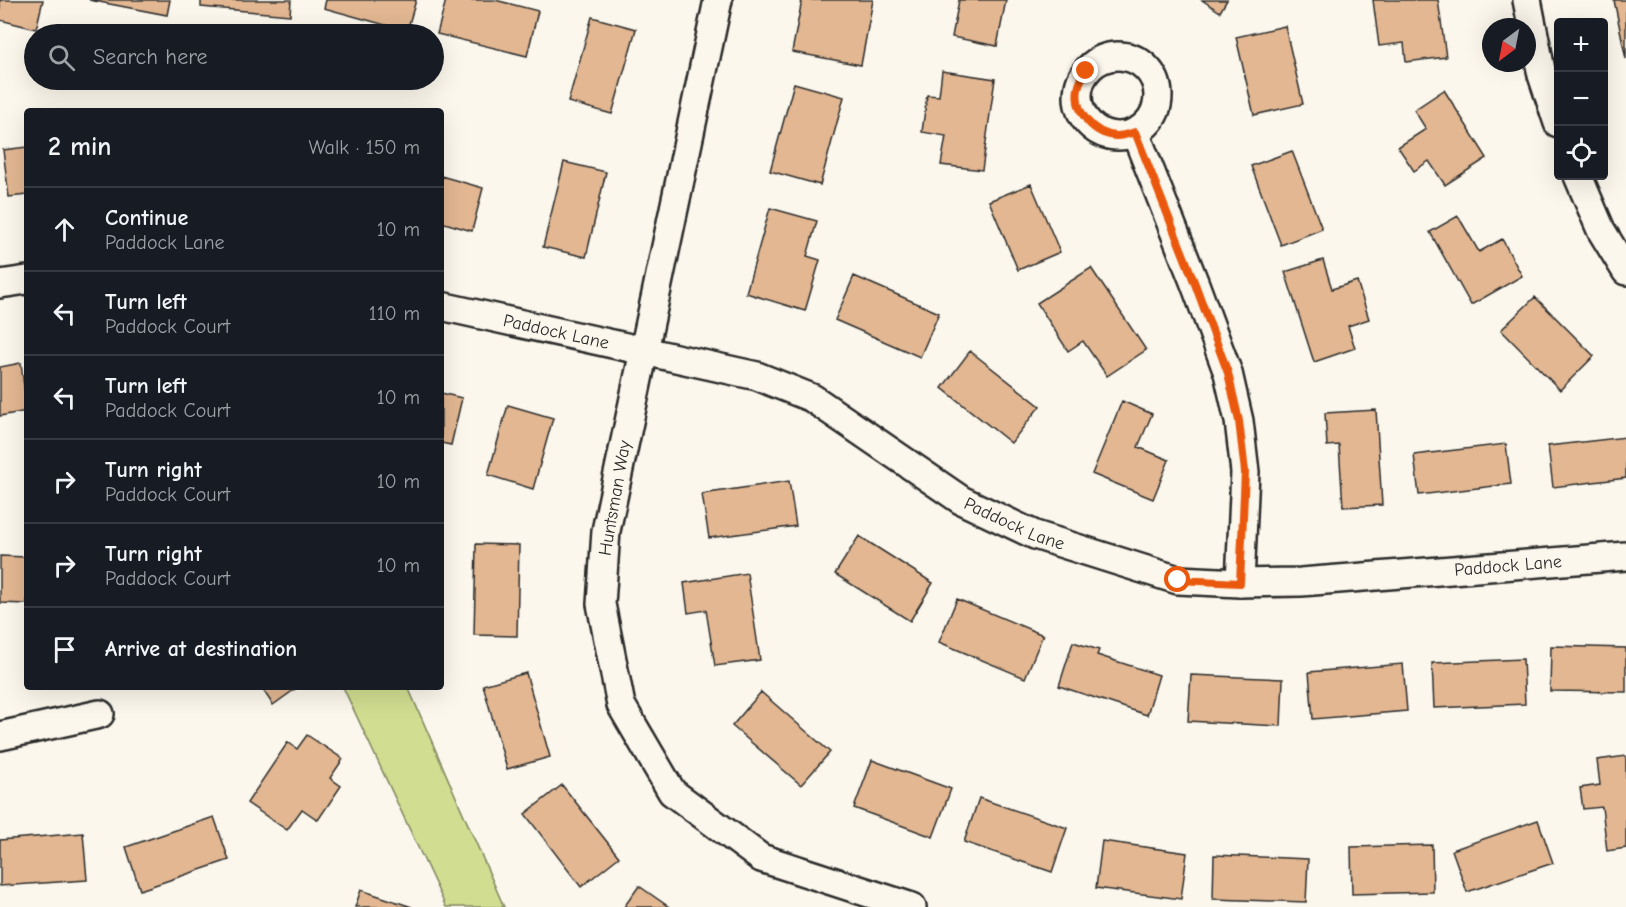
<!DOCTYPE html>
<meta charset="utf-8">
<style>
:root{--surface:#171b24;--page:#20242c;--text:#f1f3f6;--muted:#9ea1a6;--line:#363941}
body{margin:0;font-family:"Comic Neue",sans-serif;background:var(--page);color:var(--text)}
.controls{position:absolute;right:18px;top:18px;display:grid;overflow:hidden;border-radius:6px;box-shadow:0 6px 24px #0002}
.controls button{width:54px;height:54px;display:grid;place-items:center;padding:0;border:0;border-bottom:2px solid var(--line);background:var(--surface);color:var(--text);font:30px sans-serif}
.compass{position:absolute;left:1482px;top:18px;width:54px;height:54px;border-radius:50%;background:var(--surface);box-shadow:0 6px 24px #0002;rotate:212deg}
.stop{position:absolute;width:18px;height:18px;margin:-14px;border:4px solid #ea580c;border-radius:50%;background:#fff}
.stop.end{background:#ea580c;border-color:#fff;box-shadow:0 2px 6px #0008}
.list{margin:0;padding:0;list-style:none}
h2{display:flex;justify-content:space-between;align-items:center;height:78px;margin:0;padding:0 24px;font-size:26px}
h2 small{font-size:20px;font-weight:400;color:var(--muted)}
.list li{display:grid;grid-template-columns:39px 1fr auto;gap:18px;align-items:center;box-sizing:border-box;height:84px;padding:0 24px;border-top:2px solid var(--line)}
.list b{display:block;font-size:22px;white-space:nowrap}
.list p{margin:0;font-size:20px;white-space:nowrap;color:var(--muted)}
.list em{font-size:20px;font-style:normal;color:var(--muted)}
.icon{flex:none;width:33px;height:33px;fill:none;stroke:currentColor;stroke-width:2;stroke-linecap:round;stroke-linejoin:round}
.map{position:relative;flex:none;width:1626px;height:907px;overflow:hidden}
.search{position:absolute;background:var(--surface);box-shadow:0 6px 24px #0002;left:24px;top:24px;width:420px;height:66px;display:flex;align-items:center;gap:15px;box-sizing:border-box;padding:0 21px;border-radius:33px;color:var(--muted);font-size:22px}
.panel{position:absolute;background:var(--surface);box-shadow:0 6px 24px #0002;left:24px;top:108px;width:420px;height:582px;border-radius:6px}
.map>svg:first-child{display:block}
.green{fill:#d1dd90;stroke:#7e845e;stroke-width:1.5}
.building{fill:#e2b792;stroke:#2b2b2b;stroke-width:1.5}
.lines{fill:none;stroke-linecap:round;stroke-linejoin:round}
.minor-casing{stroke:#2b2b2b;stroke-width:32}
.minor{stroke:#fbf7ec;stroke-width:27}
.route{stroke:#ea580c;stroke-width:8}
.labels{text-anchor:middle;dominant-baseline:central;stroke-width:5;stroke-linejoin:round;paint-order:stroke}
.street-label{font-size:18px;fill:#2b2b2b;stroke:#fbf7ec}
</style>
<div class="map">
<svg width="1626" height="907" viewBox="0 0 1626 907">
<rect width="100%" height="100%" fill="#fbf7ec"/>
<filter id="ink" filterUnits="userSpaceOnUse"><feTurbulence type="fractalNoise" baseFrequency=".0167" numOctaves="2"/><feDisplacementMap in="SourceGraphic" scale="12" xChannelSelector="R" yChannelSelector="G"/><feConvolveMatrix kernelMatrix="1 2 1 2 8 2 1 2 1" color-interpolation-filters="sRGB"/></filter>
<g filter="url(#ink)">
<!-- green -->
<path class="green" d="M343,687H408L504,907H446Z"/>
<!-- building -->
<path class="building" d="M0,0H43L36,29L0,20Z
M89,0H170L167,15Z
M201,0H291L290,15L201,7Z
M326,0H416L407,31L324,8Z
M446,0H495L538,11L527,56L437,34Z
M802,0H873L861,65L792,52Z
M959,0H1006L997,46L952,37Z
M1202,0H1227L1220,12Z
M1373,0H1438L1446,57L1406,62L1404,43L1379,46Z
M1614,0H1626V59Z
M592,17L636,29L612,114L568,102Z
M1285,26L1303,104L1254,115L1236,37Z
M942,71L995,79L982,170L941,165L946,136L922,132L927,95L939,96Z
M794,83L844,97L820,185L770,171Z
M1444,90L1487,158L1445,185L1429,161L1414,171L1398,147L1426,129L1414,110Z
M27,147V195L9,197L3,150Z
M1292,151L1322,229L1281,245L1251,166Z
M564,162L606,172L586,257L543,247Z
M441,176L483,188L472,231L441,222Z
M1031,184L1060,252L1018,270L989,201Z
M770,208L817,221L807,256L820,260L805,311L746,293Z
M1458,216L1479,252L1502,239L1522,276L1471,305L1430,232Z
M1323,260L1332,289L1357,281L1369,319L1348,326L1355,348L1314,362L1285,272Z
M1091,268L1146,350L1107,376L1083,341L1068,351L1037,303Z
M854,276L939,313L920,357L835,320Z
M1535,297L1594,356L1560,390L1501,330Z
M970,351L1040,406L1011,443L942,388Z
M21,363L27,411L0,416V367Z
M441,393L462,398L451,445L441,443Z
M1122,401L1152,414L1138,447L1169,460L1153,499L1092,474Z
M508,405L553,418L533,489L488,475Z
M1376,410L1382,505L1343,507L1339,445L1327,446L1325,413Z
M1626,437V478L1553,487L1548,446Z
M1506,444L1511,484L1419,495L1414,455Z
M789,481L796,526L709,538L702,494Z
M859,536L933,583L910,621L835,574Z
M476,544L519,545L517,636L474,635Z
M0,556L27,557V604L0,603Z
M747,573L760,660L715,666L706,610L688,613L684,583Z
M957,599L1043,635L1025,678L939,642Z
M1073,642L1099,650L1097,655L1159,675L1147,715L1059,686Z
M1551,646L1626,648V692L1550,691Z
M1523,659L1525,704L1434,708L1432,663Z
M1403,664L1407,711L1313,719L1309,672Z
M526,673L550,757L507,769L483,685Z
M1191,675L1283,679L1281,726L1188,721Z
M261,687H298L273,705Z
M761,692L830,752L801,785L732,726Z
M307,735L343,759L330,778L341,786L318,820L302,809L287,830L247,803L288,742L297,749Z
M1626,756V848L1607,851L1602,807L1583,809L1580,788L1600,785L1597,760Z
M872,760L951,789L933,837L854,808Z
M562,785L619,857L581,887L525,814Z
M979,798L1067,828L1052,872L964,842Z
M214,817L229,860L140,890L126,847Z
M1538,820L1553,863L1467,892L1452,850Z
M83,833L87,880L0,886V840Z
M1102,841L1187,853L1181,899L1096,888Z
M1432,845L1433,892L1352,894L1351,847Z
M1214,855L1308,859L1306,902L1213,899Z
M639,886L669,907H624Z
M361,890L412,907H355Z"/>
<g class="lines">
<defs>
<g id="minor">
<path d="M718,0L606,531L601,604L621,705L672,792L761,858L912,907"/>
<path d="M1527,0L1542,75L1558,123"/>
<circle cx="1118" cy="96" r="40"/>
<path d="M1135,132L1195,284L1228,373L1239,421L1245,472L1240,583"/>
<path d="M1578,176L1601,230L1626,271"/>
<path d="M0,284L27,280"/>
<path id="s1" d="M441,306L757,376L812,398L961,500L1035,535L1178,580L1240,583L1301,582L1626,556"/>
<path d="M0,736L100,714"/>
</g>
</defs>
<!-- minor casing -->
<use href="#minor" class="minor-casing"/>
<!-- minor -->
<use href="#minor" class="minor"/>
</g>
</g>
<g class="lines" filter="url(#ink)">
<!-- route -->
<path class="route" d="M1086,71C1083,76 1079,83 1078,89C1074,112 1093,134 1116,136C1122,136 1129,134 1135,132L1195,284L1228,373L1239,421L1245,472L1240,583L1178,580"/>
</g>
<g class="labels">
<!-- street labels -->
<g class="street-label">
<text stroke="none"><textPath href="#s1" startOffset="118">Paddock Lane</textPath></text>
<text transform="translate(615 498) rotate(-80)">Huntsman Way</text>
<text stroke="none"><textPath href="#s1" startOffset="622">Paddock Lane</textPath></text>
<text stroke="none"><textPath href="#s1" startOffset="1126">Paddock Lane</textPath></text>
</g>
</g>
</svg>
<div class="controls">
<button>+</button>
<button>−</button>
<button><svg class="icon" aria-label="locate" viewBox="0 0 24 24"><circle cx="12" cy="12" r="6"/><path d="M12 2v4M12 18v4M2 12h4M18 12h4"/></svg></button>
</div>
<svg class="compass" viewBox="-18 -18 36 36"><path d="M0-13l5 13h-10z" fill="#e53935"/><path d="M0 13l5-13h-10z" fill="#9ea1a6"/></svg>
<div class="stop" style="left:1178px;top:580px"></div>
<div class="stop end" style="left:1086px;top:71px"></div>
<div class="search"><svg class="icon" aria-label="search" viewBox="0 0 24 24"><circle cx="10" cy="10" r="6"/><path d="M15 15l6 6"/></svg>Search here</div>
<section class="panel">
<h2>2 min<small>Walk · 150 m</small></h2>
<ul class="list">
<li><svg class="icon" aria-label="ahead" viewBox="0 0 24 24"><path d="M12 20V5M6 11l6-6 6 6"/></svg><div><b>Continue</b><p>Paddock Lane</p></div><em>10 m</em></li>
<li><svg class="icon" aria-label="left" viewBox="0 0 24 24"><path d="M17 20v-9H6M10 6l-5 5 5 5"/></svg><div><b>Turn left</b><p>Paddock Court</p></div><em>110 m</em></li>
<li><svg class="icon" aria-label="left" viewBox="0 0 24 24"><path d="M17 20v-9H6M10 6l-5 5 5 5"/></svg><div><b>Turn left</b><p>Paddock Court</p></div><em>10 m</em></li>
<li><svg class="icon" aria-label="right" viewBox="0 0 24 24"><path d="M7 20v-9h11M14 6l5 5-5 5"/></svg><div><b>Turn right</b><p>Paddock Court</p></div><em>10 m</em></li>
<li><svg class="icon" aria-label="right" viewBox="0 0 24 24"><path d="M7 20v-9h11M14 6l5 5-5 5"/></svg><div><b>Turn right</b><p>Paddock Court</p></div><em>10 m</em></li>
<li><svg class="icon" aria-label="arrive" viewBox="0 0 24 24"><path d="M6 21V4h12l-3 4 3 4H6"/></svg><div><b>Arrive at destination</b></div></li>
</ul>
</section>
</div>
